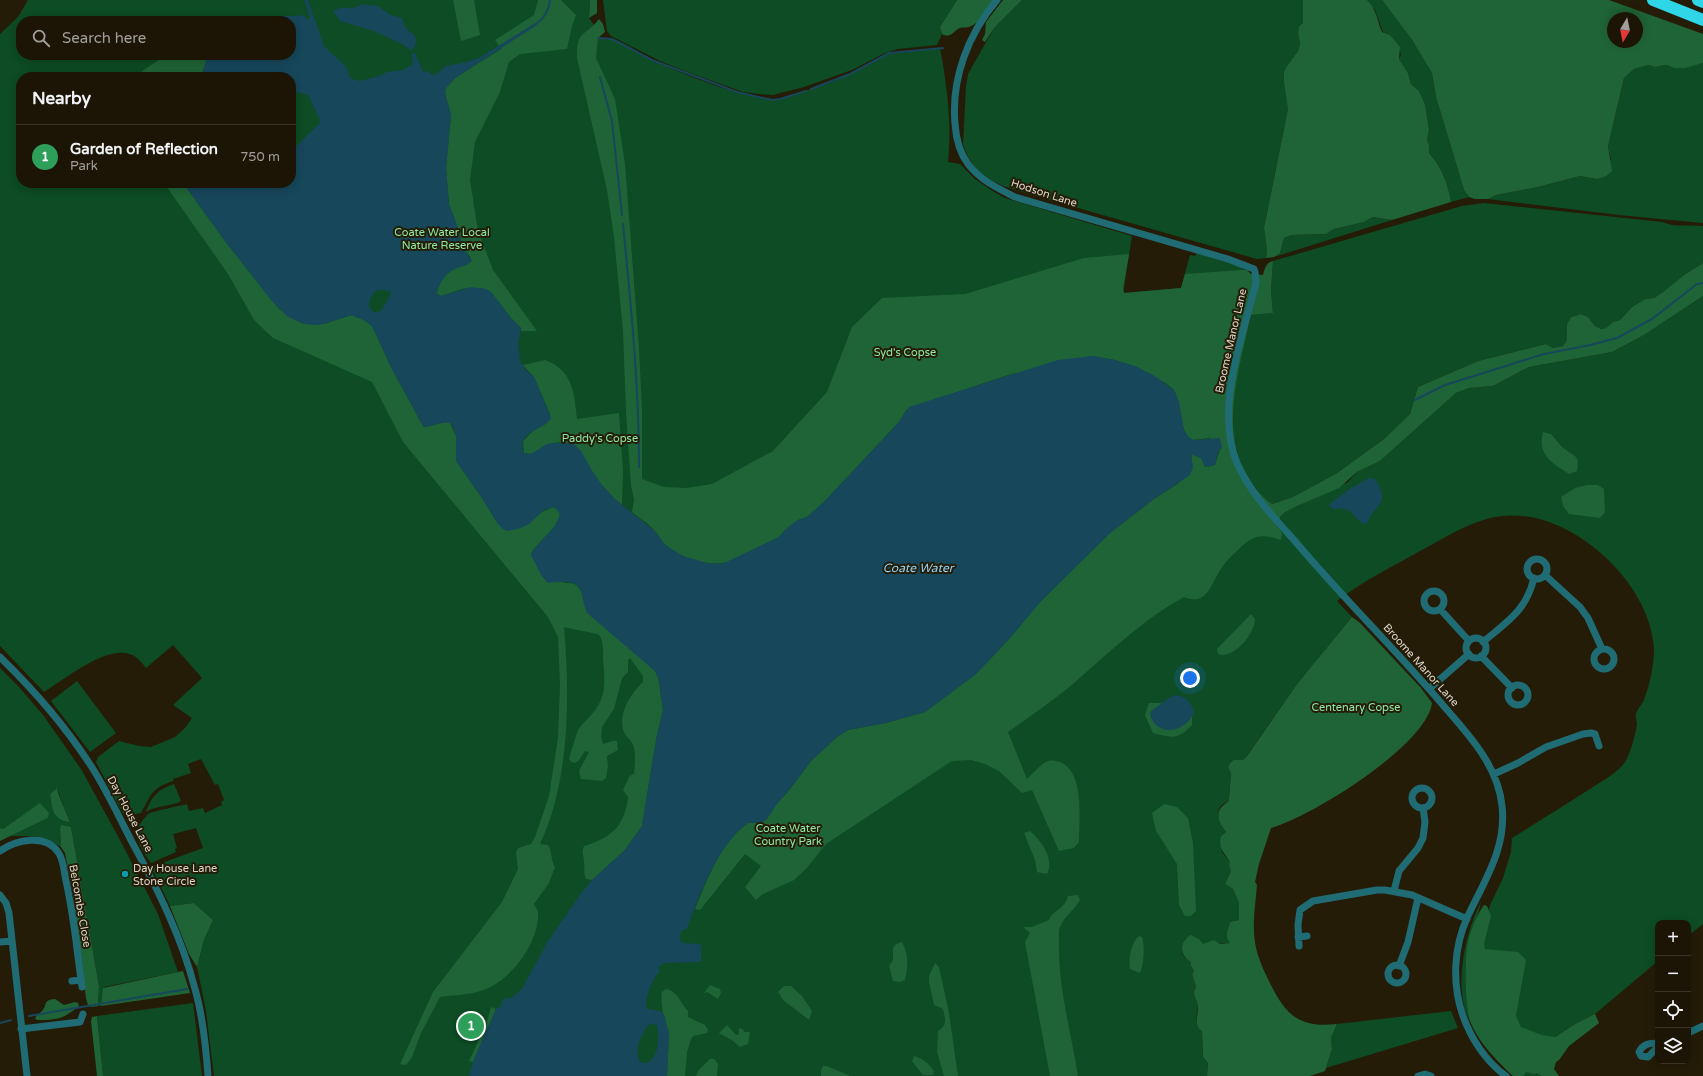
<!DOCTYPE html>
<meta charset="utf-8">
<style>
:root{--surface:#1c1506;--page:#251e10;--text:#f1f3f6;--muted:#a09f9b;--line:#3a3428;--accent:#ea580c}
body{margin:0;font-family:"Varela Round",sans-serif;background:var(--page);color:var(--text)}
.controls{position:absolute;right:12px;bottom:12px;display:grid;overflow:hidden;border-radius:8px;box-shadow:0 2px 10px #0003}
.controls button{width:36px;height:36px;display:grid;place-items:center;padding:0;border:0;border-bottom:1px solid var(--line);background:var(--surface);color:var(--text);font:20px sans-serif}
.compass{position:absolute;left:1607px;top:12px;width:36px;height:36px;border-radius:50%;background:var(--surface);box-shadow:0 2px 10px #0003;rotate:190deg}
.you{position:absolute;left:1190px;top:678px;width:14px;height:14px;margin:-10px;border:3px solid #fff;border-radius:50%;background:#1a73e8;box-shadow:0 0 0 6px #1a73e833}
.badge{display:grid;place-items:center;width:26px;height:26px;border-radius:50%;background:var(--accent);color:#fff;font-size:13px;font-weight:700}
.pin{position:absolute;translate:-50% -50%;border:2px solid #fff;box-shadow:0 1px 4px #0006}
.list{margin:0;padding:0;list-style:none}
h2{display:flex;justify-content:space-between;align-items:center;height:52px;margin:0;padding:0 16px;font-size:17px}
h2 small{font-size:13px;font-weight:400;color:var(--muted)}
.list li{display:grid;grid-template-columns:26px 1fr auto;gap:12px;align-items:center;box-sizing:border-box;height:64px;padding:0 16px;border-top:1px solid var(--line)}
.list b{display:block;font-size:15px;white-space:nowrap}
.list p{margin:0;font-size:13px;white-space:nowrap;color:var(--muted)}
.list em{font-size:13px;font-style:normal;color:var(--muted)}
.icon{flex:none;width:22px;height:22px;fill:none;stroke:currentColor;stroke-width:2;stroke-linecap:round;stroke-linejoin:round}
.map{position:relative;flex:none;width:1703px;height:1076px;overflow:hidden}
.search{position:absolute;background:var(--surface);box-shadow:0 2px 10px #0003;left:16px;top:16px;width:280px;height:44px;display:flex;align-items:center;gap:10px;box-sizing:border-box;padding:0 14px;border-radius:16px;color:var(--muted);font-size:15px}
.panel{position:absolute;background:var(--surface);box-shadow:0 2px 10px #0003;left:16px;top:72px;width:280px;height:116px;border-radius:16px}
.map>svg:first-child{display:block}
.green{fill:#0d4c24;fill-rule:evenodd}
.forest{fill:#1f6436;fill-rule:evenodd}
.water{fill:#17475b;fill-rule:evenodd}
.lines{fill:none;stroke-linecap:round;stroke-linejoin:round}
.stream{stroke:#17475b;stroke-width:2}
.minor{stroke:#206c74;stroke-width:7}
.motorway{stroke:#2fd6e8;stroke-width:12}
.culture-dot{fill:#0f9aa8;stroke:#251c08;stroke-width:1.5}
.labels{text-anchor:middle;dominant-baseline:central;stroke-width:4;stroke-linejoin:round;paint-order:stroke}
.street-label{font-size:11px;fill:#dcd6ca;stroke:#251c08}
.park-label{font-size:11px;fill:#8de9a3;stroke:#251c08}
.poi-label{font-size:11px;fill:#dcd6ca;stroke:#251c08;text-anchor:start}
.water-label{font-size:12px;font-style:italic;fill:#93d3f3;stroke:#251c08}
</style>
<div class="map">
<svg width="1703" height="1076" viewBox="0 0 1703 1076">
<rect width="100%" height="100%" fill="#251c08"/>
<!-- green -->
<path class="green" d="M28,0H590L589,18L594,25L598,38C603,39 608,38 613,39C626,43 639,53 651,59C680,73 750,102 780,99L835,81L889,53L940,48C947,85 952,124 948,162L960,164L975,179L991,190L1005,198L1132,236L1124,287V293L1181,288L1190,255L1195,256L1197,253C1213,258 1241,262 1251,275L1229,393V447L1277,525L1281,516L1284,513L1297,506L1348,482L1357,472L1380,461L1456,393L1469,388L1493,386L1529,367L1612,352L1644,335L1703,296V924L1688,936V923H1658V961L1595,1014L1575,1024L1555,1037L1534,1060L1479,950L1490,905L1503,878L1511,852L1512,838C1539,821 1567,804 1593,787C1604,780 1618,772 1625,762C1631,752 1635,736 1637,724C1637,721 1635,717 1636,714C1637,710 1642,704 1644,700C1650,684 1654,665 1654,648C1650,581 1569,508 1502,516C1473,519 1445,538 1420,551C1392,567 1363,581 1337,601L1352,617L1297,684L1246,757L1243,760H1234L1228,767L1231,774L1229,799L1228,802C1226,803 1224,803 1222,805C1214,812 1221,825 1226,832L1221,836L1222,852L1230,862L1229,865L1231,871L1225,884L1233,889L1239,903V920L1230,922L1228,931L1230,943L1203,944L1186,938C1179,947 1181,957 1191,962V966L1194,971L1192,974L1196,987C1191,996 1197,998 1198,1006C1198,1015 1192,1024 1202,1030L1203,1057L1208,1063L1207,1076H214L206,1011L197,967L204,940L213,920L194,903L170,906L151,867L203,848L196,828L173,834L177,848L175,849L176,852L151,863C142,850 131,837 142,821C144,819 146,816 148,814C153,811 179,806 187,804L189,811L203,808L205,813L222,805L221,802L224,800L218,784L215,785L201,759L188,764L191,773L173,779V781C150,789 152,794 141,813L126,816L122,812L96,762L98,757L119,741L139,746L151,747L175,737L185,728L192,718L173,705L202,678L173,645L146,668C142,663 137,656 130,654C105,646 65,679 44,692L0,646V34L18,17ZM21,21H291V55H21ZM21,77H291V183H21Z
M603,0H957L940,27L942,34L937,45L898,49L885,53L852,70L804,87L773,95L759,94L743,92L690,73L660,61L611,36L607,31Z
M1022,0H1303V23L1298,33L1300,44L1298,51L1287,66L1288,109L1264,228L1267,251L1266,258L1257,259L1029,194L1003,186L987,178L975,168L967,155L963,144L966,86L968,74L994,28Z
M1367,0H1382L1412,40L1432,73L1436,97L1464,190L1469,197L1451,202C1448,185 1442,166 1429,153V145L1427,140L1429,130L1425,104L1419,91L1411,84L1408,73L1399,59L1401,54L1390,35L1383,32L1375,10Z
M1703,63V223L1619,215L1488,199L1496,195L1538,187L1580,176L1597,179L1611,160L1608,146L1624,78L1634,69L1649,65L1655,67L1666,65L1674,68Z
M1484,203L1662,222C1676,228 1688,224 1703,226V263L1684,275L1663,292L1654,298L1645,299L1632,307L1620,320L1613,322L1606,328L1601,329L1595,326L1588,317L1581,314L1571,317L1567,324V340L1563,346L1553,348L1546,344L1478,361L1418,387L1410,414L1384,439L1337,473L1293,497L1272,504C1210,455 1236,380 1251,315L1273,312L1271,290L1273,261L1462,206Z
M1373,217L1392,220L1274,257L1280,253L1284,238L1291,235L1326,234L1334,229L1364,222Z
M0,668L19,687L43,715L81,769L120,840L158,914L178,972L104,987L101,1006H98L99,986L71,827L60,829L61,847C40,835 33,836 10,836L48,818L40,804L3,829L0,828ZM57,789L70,822L51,803L50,794Z
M77,681L116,733L90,752L51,701Z
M174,784L181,801C170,807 157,805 146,812C151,796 159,789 174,784Z
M1481,902L1473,935L1542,1076H1513C1494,1058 1478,1039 1467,1015C1454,984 1466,930 1481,902Z
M193,1003L202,1076H103L97,1016Z
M1451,1011L1458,1028L1326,1068L1332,1049L1331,1038L1337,1024Z"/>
<!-- forest -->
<path class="forest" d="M453,0H474L480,35L461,41Z
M538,0H561L576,15L572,26L567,49L520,54L509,62L500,92L475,142L470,180L478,231L493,270L537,331H521V328L511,318L491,292L482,288H465L441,296L437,294C437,286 445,274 452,270C456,267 463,266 468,264L471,258L462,246L459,231L449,204L446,168L451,115L445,93L446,88L455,78L501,49L495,40L534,15Z
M590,0H597V13L589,18Z
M957,0H995C988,9 981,23 969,27C966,28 963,27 960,28C952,31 952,39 942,34L940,27Z
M1003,0H1022L994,28L985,42L982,40L985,34L986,22Z
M1303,0H1367C1377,9 1377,21 1382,32L1390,35L1400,47L1399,59L1408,73L1411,84L1419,91L1425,104L1429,130L1427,140L1429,145V153C1442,167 1448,184 1451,202L1392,220L1373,217L1364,222L1334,229L1326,234L1291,235L1284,238L1280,253L1274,257L1266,258L1267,251L1264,228L1288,109L1284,82V72L1287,66L1298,51L1300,44L1298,33L1299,27L1303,23Z
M1382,0H1609L1703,34V63L1685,68H1674L1666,65L1655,67L1649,65L1634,69L1624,78L1608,146L1612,171L1606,176L1597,179L1580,176L1538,187L1496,195L1488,199H1475L1469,197L1464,190L1436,97L1432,73L1412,40ZM1613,18H1637V42H1613Z
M599,19L603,24L605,32L598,38L596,58L615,99L625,164L639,348L642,409V479L664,487L687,488L712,484L773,451L827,392L852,327L882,298L965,294L1084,258L1129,254L1123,289L1124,293L1181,288L1185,274L1241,270H1247L1251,274L1263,275C1265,268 1266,263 1273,261L1271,290L1273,313L1251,315C1237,380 1210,456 1272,504L1293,497L1337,473L1384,439L1410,414L1418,387L1478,361L1546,344L1553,348L1563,346L1567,340V324L1571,317L1581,314L1588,317L1595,326L1601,329L1606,328L1613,322L1620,320L1632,307L1645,299L1654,298L1663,292L1684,275L1703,263V296L1644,335L1612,352L1529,367L1493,386L1469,388L1456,393L1380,461L1357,472L1339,488L1297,506L1284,513L1281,516L1276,525L1282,533L1281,540C1259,532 1250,537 1235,553C1229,558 1223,565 1219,572C1210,587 1206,606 1184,597C1140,621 1105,657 1067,689C1048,704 1028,718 1008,732L1027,779C1034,773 1040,764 1048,761C1052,760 1057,761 1060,762C1085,772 1079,819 1079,842L1074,848L1059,851L1032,790L1022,793L999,771L985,764L971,760L952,761L826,844L806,869L794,880L763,894L756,900L745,887L761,866L745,854L700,910L695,909C708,878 720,843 748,823H758L787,793L811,761L837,737L848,730L886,723L925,712L976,674L1010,638L1040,602L1110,533L1154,499L1179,483L1192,461L1191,454L1201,458L1206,467L1215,465L1220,450L1210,438L1193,440L1187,436L1184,430L1176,395L1174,390L1167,384L1137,367L1115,360L1093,356L1008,375L907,409L899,422L823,503L807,517L798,520L784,531L779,537L728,562C709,567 680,558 666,545C661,541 659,535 654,530C648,523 639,518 632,512L634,499L631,486L626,412L623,331L614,237L607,190L577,58C576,30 585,37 599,19Z
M166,55H208L201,77H134Z
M164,183H183L225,241L279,309L303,324H324L348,316H354L364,320L372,326L392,369L423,426L425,427L442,423H450L456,436V461L482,498L498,524L544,511L554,507L559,512L560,515L555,526L533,550L531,555C537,560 555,580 562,582C571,585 576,580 582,593L634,652L655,671L658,676L663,710L656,740L642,826L625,850L592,880L586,879C583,872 585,869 584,862C584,856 581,853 584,846C611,838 625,826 628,797L623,790L629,777L634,773C635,765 636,751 633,745C631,740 626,737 624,732C617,715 631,693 643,682V676L630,658L628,660V672L622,678L614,709L602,727L601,737L603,744L613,741H617L618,750L607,756L608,766L606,778L602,781L581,779L579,771L589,752L585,751L579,760L575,763L571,762L569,759C570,756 577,732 578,730C584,721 594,714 599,704C607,689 604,675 603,659C603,652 604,641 599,635C597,633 570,629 564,627C570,697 570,780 540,844L548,845C553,852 550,860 555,867L549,883L534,904C535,907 537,908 538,912C540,941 512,979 486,989C472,995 454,995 440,997L421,1033L412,1057L406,1065L400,1064L433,992L502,902L518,869L516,852L518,848L531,844L535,837L549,796L558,738L560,685L558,637L548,617L403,442L372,382L273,338L254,320L228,274Z
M545,360C573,370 574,393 577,419L619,413L623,471L622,505C601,489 586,463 570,443C547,440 549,446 531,454L524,453L523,441L536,428L550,420V414L534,377L523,365Z
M1543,432L1551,434L1562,447L1576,457L1578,461L1577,471L1569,474C1552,463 1537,455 1543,432Z
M1587,485H1598L1604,489L1605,512L1600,518L1569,514L1563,506L1561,497L1575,488Z
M1251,614L1255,619C1255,633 1234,660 1218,654L1217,649Z
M1352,617L1360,623L1421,688L1432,703C1427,745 1311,817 1271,828L1259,864L1255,882L1257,885C1256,900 1253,916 1254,931C1254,947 1260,962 1266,975C1283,1011 1295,1029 1337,1024L1331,1038L1332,1049L1325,1071L1310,1076H1207L1208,1063L1203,1057L1202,1031C1192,1024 1199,1016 1198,1006C1197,998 1191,996 1196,987L1192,974L1194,971L1191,966V962C1179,955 1179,941 1191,935L1199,939L1203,944L1214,940L1220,944L1230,943C1224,935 1228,931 1230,922L1239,920V903L1233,889L1225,884L1231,871L1229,865L1230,862C1224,852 1218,848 1221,836L1226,832C1217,820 1214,810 1228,802L1229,799L1231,774L1228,767L1230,763L1234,760H1243L1247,756L1297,684Z
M1178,699L1192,711V725C1178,740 1172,738 1153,733L1145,715L1149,703H1161Z
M57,788L58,793L70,822C53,820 52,809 50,794Z
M40,803L49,813L48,818L0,841V828L3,829Z
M1164,804L1177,807L1188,818L1193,843L1196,911L1191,916H1185L1179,905L1177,864L1156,831L1152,813Z
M61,825L71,827L99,986L98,1006L92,1007L88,1005L86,998L72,890L65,853L61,847L60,829Z
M1030,831C1041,841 1055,858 1047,874L1037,872L1035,860L1024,833Z
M1078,895L1080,900C1074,910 1065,916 1060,927C1058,931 1059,937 1059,942C1058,987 1071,1032 1078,1076H1050L1025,942L1030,933L1023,927H1032L1049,920C1053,909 1065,910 1068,896Z
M194,903L213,920L204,940L197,967L189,954L170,906Z
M1484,905L1487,906L1491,916L1484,944L1485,949L1518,952L1526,960L1516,1016L1521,1027L1542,1035L1555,1037L1575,1024L1595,1014L1599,1023L1569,1046L1559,1060L1556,1062L1554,1069L1559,1076H1542L1537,1073L1534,1074L1526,1072L1523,1076H1513C1497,1061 1478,1042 1470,1021C1465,1005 1464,954 1469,938C1472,927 1477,915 1484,905Z
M1139,936L1142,937C1145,947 1144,963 1140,973L1130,969C1128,960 1131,942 1139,936Z
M902,942C909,955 908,967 905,980L900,982L893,981L889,966L893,960V948L896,944Z
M935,963L939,967L949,1013L958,1076H944L937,1052L938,1031C948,1026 945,1018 943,1009L934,1005L929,982V976Z
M183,971L190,993L101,1006L103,988Z
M710,985L720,989L721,993L718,999L707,992L704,993Z
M784,986H791L802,996L812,1011L809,1020L783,1000L778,992Z
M666,989C678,991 680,1003 688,1011V1017L705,1025L708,1030L707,1033L693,1036L691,1039L687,1052L685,1076H667L669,1032C664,1024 660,1002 662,992Z
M55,999L64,1005L75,1002L78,1003L79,1006C63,1019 58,1020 37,1020L35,1018C37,1015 39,1014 42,1011C48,1005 42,1000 55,999Z
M491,1007L496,1009L473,1062L469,1061L486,1025Z
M97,1016L103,1076H97L91,1021L92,1017Z
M727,1025L736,1035L739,1034V1028L743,1029L744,1032H750L748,1044L740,1047L733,1041L719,1033Z
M914,1056C924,1059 928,1063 934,1071L933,1075H923L912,1061Z
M710,1059H714L718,1064L717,1076H696L698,1071Z
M823,1066H827L850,1076H821V1070Z"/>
<!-- water -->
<path class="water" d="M304,0H308L324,46L346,67L349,76L352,79L360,81L379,76L387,72L403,70L412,65L413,58L411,54L415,53L423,72L428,71L432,75L436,74L446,66L467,62L479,58L535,23L537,25L455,78L446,88L445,93L451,115L446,168L449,204L459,231L462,246L472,261C467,266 461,266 455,269C447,272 437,285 437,294L441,296L471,287L486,289L491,292L511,318L521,328L518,344L520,361L525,369L534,377L551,418C545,431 515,430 524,453L531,454L547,444L553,443H570L575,445L581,451L591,469L602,485L616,500L655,531L665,545L683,556L707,563L722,564L773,540L779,537L787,528L798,520L807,517L823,503L899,422L909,407L1058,360L1093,356L1115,360L1137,367L1153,375L1174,390L1179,402L1184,430L1190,439L1196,440L1220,438L1222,448L1218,452L1215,465L1205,467L1201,458L1191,454L1193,467L1190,475L1154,499L1110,533L1040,602L1010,638L976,674L925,712L886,723L848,730L837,737L811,761L793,785L777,804L767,819L763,822L748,823C718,844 699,895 687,929H684C680,933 678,938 682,943L699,944L701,945V962L666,963L659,966L658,969L660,970C652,981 646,993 646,1008C651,1011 659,1009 663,1013C666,1016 666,1027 669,1032L667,1076H469L474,1059L496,1009L501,1006L502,1001L506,997L510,999L522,989L548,941L582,892L592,880L625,850L642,826L656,740L663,710L659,680L655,671L587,613C584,606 583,601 582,594C579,578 559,582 548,583L541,575L531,555L533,550L555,526L560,515L559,512L554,507L544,510L529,524L521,528L507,531L503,529L498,524L482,498L456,461V436L453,426L450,423H442L425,427L423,426L392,369L372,326L364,320L354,316H348L324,324L316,325L304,324L288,317L271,300L225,241L183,183H231L233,186H250L252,183H291V151L321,122L308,95L291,90V77H201L208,55H291V21H276L282,16H296L303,15L307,19L310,18ZM379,290L390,291L391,294L381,311L374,312C365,307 370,299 374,292ZM653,1024L657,1025C659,1038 660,1055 647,1063L640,1062C634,1050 641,1035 648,1025Z
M362,4L378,6L391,15L402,18C403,21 404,25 406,28C412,35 420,35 414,48L410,50L404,45L374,31L340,21L334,13V11C344,4 351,12 362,4Z
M1369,478L1375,479C1392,506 1374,503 1367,524C1353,523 1356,505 1334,509L1328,505L1351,488Z
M1176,695C1185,696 1192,703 1194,712C1189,727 1168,737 1155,724C1152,720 1150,717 1150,712L1170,697Z"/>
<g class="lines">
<!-- stream -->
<path class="stream" d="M536,24C545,18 549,10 550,0
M598,38L612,39L652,60L737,92L772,100L780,99L806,91
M600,77L612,121L622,215
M811,89L850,74L889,53L943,48
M623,224C631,305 639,386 639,467
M1415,400L1445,385L1544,354L1590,345L1617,338L1652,319L1697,284L1703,283
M29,1016L187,989
M0,1023L11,1020"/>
<!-- minor -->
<path class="minor" d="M997,0C968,34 951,79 955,124C956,138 959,152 968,164C980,180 997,188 1015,197L1228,259L1254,269L1255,272L1256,283C1245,326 1225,383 1229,427C1230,444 1234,460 1243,475C1256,499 1276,520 1294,540C1342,597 1394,648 1442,704C1468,734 1498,765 1502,806C1507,848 1484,881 1467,918C1454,947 1452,982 1462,1013C1470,1037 1485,1061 1506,1076
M1527 569a10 10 0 1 1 20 0a10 10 0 1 1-20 0Z
M1545,575L1580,607L1588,618L1602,649
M1424 601a10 10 0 1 1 20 0a10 10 0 1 1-20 0Z
M1440,609L1469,641
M1466 648a10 10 0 1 1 20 0a10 10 0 1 1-20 0Z
M1483,642C1508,621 1526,611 1534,578
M1594 659a10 10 0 1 1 20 0a10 10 0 1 1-20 0Z
M1481,656L1512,688
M0,657C35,691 67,728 93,769C108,793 120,819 133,844C158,890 182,938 195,989C203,1017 206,1047 208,1076
M1508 695a10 10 0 1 1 20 0a10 10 0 1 1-20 0Z
M1429,689L1469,654
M1494,774L1518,763L1546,747L1583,734L1591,733L1595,734L1599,746
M1412 798a10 10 0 1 1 20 0a10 10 0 1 1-20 0Z
M0,851C16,840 45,833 58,852C64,860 64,872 66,881C74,916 77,952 82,987
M1394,891L1399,871L1418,848L1423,838L1425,822L1423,808
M0,895L6,903L9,913L27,1076
M1298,937L1307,936
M0,942L12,941
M1299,946L1298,925L1300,910L1313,901L1377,890H1385L1412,895L1467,919
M1388 974a9 9 0 1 1 18 0a9 9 0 1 1-18 0Z
M1399,966L1408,942L1418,898
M72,981L81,980
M80,1022L83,1014
M21,1029L80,1022
M1688,1033L1703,1026
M1658,1043C1649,1043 1643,1044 1639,1052L1641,1056L1648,1057L1658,1047
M1418,1076L1425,1074L1431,1076"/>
<!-- motorway -->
<path class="motorway" d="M1653,0L1703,20
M1698,0L1703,2"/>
</g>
<!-- markers -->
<circle class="culture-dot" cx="125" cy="874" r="4"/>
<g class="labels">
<!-- street labels -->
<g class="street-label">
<text transform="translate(1044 193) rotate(18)">Hodson Lane</text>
<text transform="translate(1231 341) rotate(-77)">Broome Manor Lane</text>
<text transform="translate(1421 665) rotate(48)">Broome Manor Lane</text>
<text transform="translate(130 814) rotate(62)">Day House Lane</text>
<text transform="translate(80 906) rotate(80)">Belcombe Close</text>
</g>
<!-- park labels -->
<g class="park-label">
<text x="442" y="232">Coate Water Local<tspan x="442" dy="13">Nature Reserve</tspan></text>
<text x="905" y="352">Syd's Copse</text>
<text x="600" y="438">Paddy's Copse</text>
<text x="1356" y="707">Centenary Copse</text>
<text x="788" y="828">Coate Water<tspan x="788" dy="13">Country Park</tspan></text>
</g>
<!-- poi labels -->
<g class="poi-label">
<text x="133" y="868">Day House Lane<tspan x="133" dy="13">Stone Circle</tspan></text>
</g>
<!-- water labels -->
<g class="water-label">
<text x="918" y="568">Coate Water</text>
</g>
</g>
</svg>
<div class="controls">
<button>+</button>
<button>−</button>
<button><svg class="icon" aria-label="locate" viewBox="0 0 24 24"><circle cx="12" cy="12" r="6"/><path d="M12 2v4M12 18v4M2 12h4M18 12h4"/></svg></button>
<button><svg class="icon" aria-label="layers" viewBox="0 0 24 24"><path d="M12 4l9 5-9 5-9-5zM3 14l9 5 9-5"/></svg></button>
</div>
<svg class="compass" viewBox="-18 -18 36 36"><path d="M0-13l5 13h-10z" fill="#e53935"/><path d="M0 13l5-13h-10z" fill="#a09f9b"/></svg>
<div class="you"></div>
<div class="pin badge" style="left:471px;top:1026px;background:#2e9e5b">1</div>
<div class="search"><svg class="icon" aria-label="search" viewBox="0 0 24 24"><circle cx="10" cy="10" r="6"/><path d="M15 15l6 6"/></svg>Search here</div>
<section class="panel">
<h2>Nearby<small></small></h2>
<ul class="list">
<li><span class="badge" style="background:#2e9e5b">1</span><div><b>Garden of Reflection</b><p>Park</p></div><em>750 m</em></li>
</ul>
</section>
</div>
